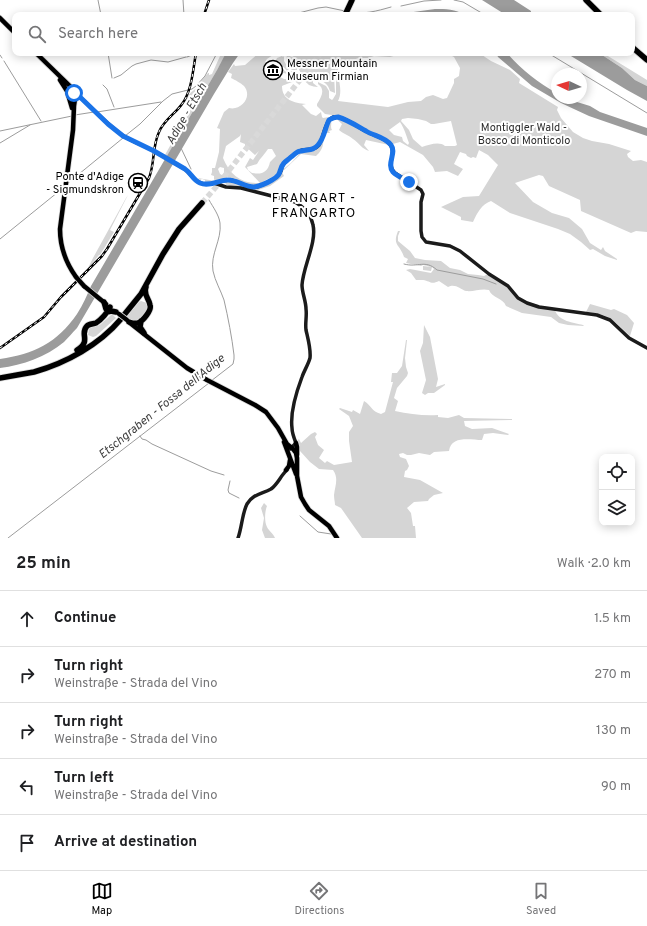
<!DOCTYPE html>
<meta charset="utf-8">
<style>
:root{--surface:#fff;--page:#f2f2f2;--text:#202124;--muted:#757577;--line:#e0e0e0;--accent:#000}
body{margin:0;font-family:Overpass,sans-serif;background:var(--page);color:var(--text)}
.controls{position:absolute;right:12px;bottom:12px;display:grid;overflow:hidden;border-radius:8px;box-shadow:0 2px 10px #0003}
.controls button{width:36px;height:36px;display:grid;place-items:center;padding:0;border:0;border-bottom:1px solid var(--line);background:var(--surface);color:var(--text);font:20px sans-serif}
.compass{position:absolute;left:551px;top:68px;width:36px;height:36px;border-radius:50%;background:var(--surface);box-shadow:0 2px 10px #0003;rotate:274deg}
.stop{position:absolute;width:12px;height:12px;margin:-9px;border:3px solid #1a73e8;border-radius:50%;background:#fff}
.stop.end{background:#1a73e8;border-color:#fff;box-shadow:0 1px 4px #0008}
.list{margin:0;padding:0;list-style:none}
h2{display:flex;justify-content:space-between;align-items:center;height:52px;margin:0;padding:0 16px;font-size:17px}
h2 small{font-size:13px;font-weight:400;color:var(--muted)}
.list li{display:grid;grid-template-columns:26px 1fr auto;gap:12px;align-items:center;box-sizing:border-box;height:56px;padding:0 16px;border-top:1px solid var(--line)}
.list b{display:block;font-size:15px;white-space:nowrap}
.list p{margin:0;font-size:13px;white-space:nowrap;color:var(--muted)}
.list em{font-size:13px;font-style:normal;color:var(--muted)}
.icon{flex:none;width:22px;height:22px;fill:none;stroke:currentColor;stroke-width:2;stroke-linecap:round;stroke-linejoin:round}
.map{position:relative;flex:none;width:647px;height:538px;overflow:hidden}
.search{position:absolute;background:var(--surface);box-shadow:0 2px 10px #0003;left:12px;right:12px;top:12px;height:44px;display:flex;align-items:center;gap:10px;box-sizing:border-box;padding:0 14px;border-radius:8px;color:var(--muted);font-size:15px}
.sheet{height:332px;background:var(--surface)}
nav{display:flex;justify-content:space-around;align-items:center;box-sizing:border-box;height:56px;border-top:1px solid var(--line);background:var(--surface);font-size:11px;color:var(--muted)}
nav a{display:grid;justify-items:center;gap:2px}
nav .on{color:var(--accent)}
.map>svg:first-child{display:block}
.green{fill:#d5d5d5;fill-rule:evenodd}
.water{fill:#9c9c9c}
.lines{fill:none;stroke-linecap:round;stroke-linejoin:round}
.stream{stroke:#9c9c9c;stroke-width:1}
.highway-tunnel{stroke:#d9d9d9;stroke-width:5.5;stroke-dasharray:5.5 3;stroke-linecap:butt}
.primary-casing{stroke:#dbdbdb;stroke-width:6}
.highway-casing{stroke:#dbdbdb;stroke-width:7}
.secondary{stroke:#1b1b1b;stroke-width:3.5}
.primary{stroke:#000;stroke-width:4.5}
.highway{stroke:#000;stroke-width:5.5}
.rail-casing{stroke:#000;stroke-width:2.5}
.rail{stroke:#fff;stroke-width:1;stroke-dasharray:3;stroke-linecap:butt}
.primary-bridge-casing{stroke:#dbdbdb;stroke-width:6;stroke-linecap:butt}
.primary-bridge{stroke:#000;stroke-width:4.5}
.route{stroke:#1a73e8;stroke-width:5}
.labels{text-anchor:middle;dominant-baseline:central;stroke-width:4;stroke-linejoin:round;paint-order:stroke}
.poi-label{font-size:11px;fill:#000;stroke:#fff;text-anchor:start}
.park-label{font-size:11px;fill:#2c2c2c;stroke:#fff}
.water-label{font-size:12px;font-style:italic;fill:#3d3d3d;stroke:#fff}
.quarter-label{font-size:13px;letter-spacing:1px;fill:#000;stroke:#fff}
</style>
<div class="map">
<svg width="647" height="538" viewBox="0 0 647 538">
<rect width="100%" height="100%" fill="#fff"/>
<!-- green -->
<path class="green" d="M222,53H227L167,156L165,155L166,153L194,104L192,106L185,102C190,91 193,91 203,84L201,81L208,73H209V75L212,74L220,56Z
M259,53H284L279,56L277,55L276,56L273,55L267,59L265,62L266,63L267,62L272,60V64H275L276,63C281,64 283,72 289,73L288,74L279,72L273,68L271,69L272,71L271,72L270,71L269,72L272,74L277,76L278,78L280,77L284,79H288L289,77H290V75H289L290,71L297,72L298,74L300,73V71L299,70L300,62L301,60L300,59H298L288,54L287,53H404L390,57L374,56L368,58H359L342,63L334,76L335,93L330,91C328,83 321,79 313,81V83L318,87C315,87 312,86 309,85C308,84 305,81 304,81C300,79 286,84 282,86C282,100 294,103 306,104L302,105L311,114L316,116L321,112L322,117L323,118L329,117V118L319,142L317,146L294,153L281,165L279,171L274,176L264,181L263,183L258,185L250,186L228,177L224,174V168L220,167L218,169L220,174L226,177L225,179L205,183V180L202,179L200,180L198,178L215,181L214,179V176L211,175L212,172V168H215L219,152L220,129L217,128L224,112L229,108C241,111 253,97 244,86C241,83 235,80 231,78L232,74L228,72L234,64L235,66L245,65ZM241,134L240,142L245,144V146L255,155L259,151L253,160L250,158L245,167L260,183C241,184 230,175 223,158L226,146L240,136ZM268,149H272L276,156L270,162C268,172 262,175 252,173L248,170L247,167L257,164C260,158 265,154 268,149Z
M446,53H479L491,61L510,70L520,79L519,83L558,107L557,110L561,118L573,132L583,138L592,141L609,144L631,151L627,154L628,157L633,161L641,160L647,162V232L636,231L631,233L581,211L580,200L549,186L543,176L539,175L515,183L533,202L552,213L569,218L582,229L590,243L601,250L603,247L605,251L617,259V260L605,256L593,249L590,250L581,242L570,234L558,229L510,213L491,201C482,204 477,213 473,222L461,220V217L441,207L463,197L479,196L498,165L488,155L479,150L476,158L473,157L471,158L467,156L466,154L460,152L454,164L463,169L458,176L447,171L435,172L433,167L423,155L400,142L389,145L366,140L364,145L369,151C362,149 359,143 353,139C349,135 343,134 339,130L342,124L332,115L325,114L317,106V104C321,97 326,90 318,84V82L326,86L329,91V98L332,100L333,99L336,94V78L338,76C340,85 342,93 338,101L388,107L408,102L421,101L426,97L433,95L443,99L447,98L454,83V79L459,76L460,68L454,57ZM408,118L418,119L426,121L431,124H434L451,121L457,145L455,146H445C439,141 429,145 422,147L413,139L409,130L401,121L402,119ZM400,122C405,130 406,135 409,143L408,145L403,141L402,137L394,135L389,130Z
M599,53H603L647,80V86L635,80L622,68Z
M287,55L297,59V70H291L292,68L288,67L289,69L287,71L280,63V62L276,60L277,58L282,56L283,57L284,56V61L286,64V60Z
M331,121C332,124 330,127 332,130L329,131L330,133H325C322,144 325,148 316,156L301,154L282,172L284,176L270,186L255,191L226,185L225,182L227,181L236,183L241,186H262L291,163L302,151C306,151 312,152 315,150C322,147 326,128 331,121Z
M128,195L110,230L114,232L100,255H99L87,270L93,258L126,198Z
M398,231H400L398,236V241L410,251L415,258L425,260L441,261L450,268L460,270L468,274L478,275L484,276L488,274L508,287L518,299L555,310C558,321 574,323 583,325L584,326L568,325L559,323L551,317L522,313L506,306C503,298 492,298 489,290C481,288 474,292 466,291C460,289 455,283 448,287L439,281C431,285 430,281 423,280C421,280 418,280 416,280L411,273L406,270L410,269L431,273L434,269L432,267L431,271L423,270V266L432,267L423,265L421,266L406,263L408,259L404,257C400,244 392,246 398,231Z
M141,301L147,303L148,310L137,322L131,321L126,317L139,302Z
M590,304L611,310L614,309L627,315L634,323L630,336C613,320 610,314 586,312Z
M111,315H113L116,318L96,336L93,337L88,335L89,329C92,326 97,327 101,324C104,321 108,318 111,315Z
M424,325L430,337L438,379L436,387L445,384V385L434,393H428L425,395L422,393L426,380L420,351L423,343Z
M406,340H407L405,358L406,367L408,373L407,376L397,388L394,398L398,401L395,411C409,414 424,416 438,415V417L448,418L459,415L464,418L512,419V420L464,421L465,426L472,429L492,428L509,434L508,435L493,433L484,434L482,440C471,440 451,435 449,451L434,452L430,455L419,453L411,455H407L403,453L399,454L400,457L406,459L409,466L407,470L405,471L404,477L420,480L443,493L434,495L429,499L428,501L414,502L407,508L411,513L413,526H415L416,538H362L341,508L335,505C335,502 334,499 334,495C335,486 339,478 333,470L319,469L310,462L300,451V448L297,441L299,439L301,443L311,434L315,432L317,434L315,437L318,445L324,450L319,458L325,463L327,461L334,465L352,462L349,441V432L353,426L349,416L339,409L340,408L352,412L353,410L360,414L364,401C372,406 371,411 381,414L385,412L393,382H391L392,373H397L402,366Z
M264,503L267,506C265,511 264,521 267,527C269,531 273,533 275,538H265L262,530L264,518L261,508Z"/>
<!-- water -->
<path class="water" d="M482,0H514L531,11V14L533,15H506Z
M435,9C446,9 455,9 465,15H392Z
M226,53H240L233,63L214,94L77,328C72,333 68,338 64,342C46,357 23,365 0,368V359C34,354 57,343 77,314C83,305 87,295 91,286L217,70Z
M496,53H507C521,69 538,83 557,93V98H566L572,101L577,102L590,106L600,112L647,128V136L589,116L561,103L532,86L498,57Z
M566,53H599L622,68L635,80L647,86V101L627,90Z"/>
<g class="lines">
<!-- stream -->
<path class="stream" d="M98,0L101,15
M183,0L184,15
M454,0L463,2L485,15
M401,6L424,1L441,0
M348,12C363,15 377,11 391,7
M291,15L318,8L326,7L345,11
M108,53L112,78
M548,53L647,113
M0,55L2,58
M187,57L192,55L193,53
M4,61L41,121
M114,78L121,75L132,66L136,64L151,60L168,62L186,57
M103,85L107,89L114,107
M97,112L161,102
M75,115L94,112
M0,131L72,116
M125,136L140,124L163,101L172,94L192,89L196,86L205,76L217,53
M0,143L30,125
M181,148L191,169
M68,183L123,138
M209,200C213,207 219,215 220,223C222,240 210,254 213,271C215,281 221,291 224,300C228,317 232,338 234,355V359L233,364L211,381
M0,239L63,188
M404,264C418,268 425,259 437,270L483,279L496,284
M140,436L142,439L146,440L152,444L211,471L224,475
M230,481L228,490L229,493L239,498
M300,516L318,532L331,534
M8,538L209,383"/>
<!-- highway-tunnel -->
<path class="highway-tunnel" d="M202,203L216,187L321,53"/>
<defs>
<path id="primary" d="M0,18L15,33
M36,53L75,91L77,96L76,98L74,99
M60,80L67,91L72,108
M75,99L74,106L73,130L60,229C60,247 66,263 76,277
M84,286L106,304
M130,323L187,368L207,380L255,405L266,412L278,428L287,444L293,449L296,453L297,458V476L301,497L305,504L309,510L329,526L337,538
M284,442L296,474
M296,443L297,447V455
M286,470L289,466L290,460"/>
<path id="highway" d="M586,0L601,15
M345,15L352,0
M632,47L647,60
M104,302L106,309
M107,312L111,311L116,312
M124,315L141,294L163,254L179,229L202,203
M141,321L140,327L144,333
M129,322C132,323 135,324 138,323C143,321 152,310 150,305C149,298 143,295 146,287
M77,350C92,341 79,334 87,326C89,324 93,324 96,323C101,320 108,312 110,307
M0,378C11,376 23,374 34,372C66,363 99,345 121,319"/>
</defs>
<!-- primary casing -->
<use href="#primary" class="primary-casing"/>
<!-- highway casing -->
<use href="#highway" class="highway-casing"/>
<!-- secondary -->
<path class="secondary" d="M77,95L81,98C95,111 107,124 122,135C131,141 142,145 152,150C162,155 173,162 183,168C190,172 193,181 201,183C211,187 221,179 231,180C241,182 249,190 260,186C266,183 276,180 280,173C282,171 281,167 283,165C285,161 289,159 292,156C294,155 297,152 299,151C306,148 313,152 319,145C324,138 325,115 337,117C349,119 357,127 367,132C375,136 389,139 392,148C395,157 386,164 395,173L421,190L423,194L421,202V231L422,237L426,242L450,246L460,251L489,274L508,286L518,298L527,303L539,307L597,315L610,320L629,338L647,348
M214,183L226,187L241,188L295,202C304,207 311,215 313,225C317,242 303,267 302,285C302,293 306,301 306,309C307,316 305,323 306,330C308,339 311,349 310,358C308,365 304,371 302,377C296,393 290,412 292,428C292,433 294,438 296,443L290,449
M238,538C242,527 242,514 247,504C253,494 262,494 271,489C278,484 281,475 287,470"/>
<!-- primary -->
<use href="#primary" class="primary"/>
<!-- highway -->
<use href="#highway" class="highway"/>
<defs>
<path id="rail" d="M204,15L209,0
M0,348L44,317L61,297L102,256L107,249L149,178C155,163 152,147 159,132C164,120 175,114 182,104C192,91 193,69 196,53"/>
</defs>
<!-- rail casing -->
<use href="#rail" class="rail-casing"/>
<!-- rail -->
<use href="#rail" class="rail"/>
<defs>
<path id="primary-bridge" d="M76,277L84,286
M119,314L127,320"/>
</defs>
<!-- primary-bridge casing -->
<use href="#primary-bridge" class="primary-bridge-casing"/>
<!-- primary-bridge -->
<use href="#primary-bridge" class="primary-bridge"/>
</g>
<g class="lines">
<!-- route -->
<path class="route" d="M74,93L81,98L108,124L123,136L154,151L185,169C191,173 193,180 200,183C209,187 219,180 228,180C237,180 245,187 254,187C260,186 267,183 272,180C283,174 278,170 284,163C286,161 289,159 291,157C294,155 297,151 301,151C308,149 313,151 318,145C324,139 325,128 329,120C332,118 334,117 338,117C348,120 357,126 366,131C374,136 385,137 391,145C397,153 386,164 393,172C397,176 404,179 409,182"/>
</g>
<!-- icons -->
<defs>
<symbol id="museum-ring" viewBox="-11 -11 22 22"><circle r="9.5" fill="#fff" stroke="#000" stroke-width="1.5"/><path d="M0-6L6-3V-2H-6V-3ZM-5-1h2V3h-2ZM-1-1h2V3h-2ZM3-1h2V3H3ZM-6 4H6V6H-6Z" fill="#000"/></symbol>
<symbol id="station-ring" viewBox="-11 -11 22 22"><circle r="9.5" fill="#fff" stroke="#000" stroke-width="1.5"/><path d="M-3-6H3Q5-6 5-4V2Q5 4 3 4L4.5 6H3L1.5 4h-3L-3 6H-4.5L-3 4Q-5 4-5 2V-4Q-5-6-3-6ZM-3.5-4v3h7v-3ZM-3.5 1v1.5H-2V1ZM2 1v1.5H3.5V1Z" fill="#000"/></symbol>
</defs>
<g fill-rule="evenodd">
<use href="#museum-ring" x="262" y="59" width="22" height="22"/>
<use href="#station-ring" x="127" y="172" width="22" height="22"/>
</g>
<g class="labels">
<!-- poi labels -->
<g class="poi-label">
<text x="287" y="64">Messner Mountain<tspan x="287" dy="13">Museum Firmian</tspan></text>
<text x="124" y="177" text-anchor="end">Ponte d'Adige<tspan x="124" dy="13">- Sigmundskron</tspan></text>
</g>
<!-- park labels -->
<g class="park-label">
<text x="524" y="128">Montiggler Wald -<tspan x="524" dy="13">Bosco di Monticolo</tspan></text>
</g>
<!-- water labels -->
<g class="water-label">
<text transform="translate(187 114) rotate(-60)">Adige - Etsch</text>
<text transform="translate(162 407) rotate(-39)">Etschgraben - Fossa dell'Adige</text>
</g>
<!-- quarter labels -->
<g class="quarter-label">
<text x="314" y="199">FRANGART -<tspan x="314" dy="15">FRANGARTO</tspan></text>
</g>
</g>
</svg>
<div class="controls">
<button><svg class="icon" aria-label="locate" viewBox="0 0 24 24"><circle cx="12" cy="12" r="6"/><path d="M12 2v4M12 18v4M2 12h4M18 12h4"/></svg></button>
<button><svg class="icon" aria-label="layers" viewBox="0 0 24 24"><path d="M12 4l9 5-9 5-9-5zM3 14l9 5 9-5"/></svg></button>
</div>
<svg class="compass" viewBox="-18 -18 36 36"><path d="M0-13l5 13h-10z" fill="#e53935"/><path d="M0 13l5-13h-10z" fill="#757577"/></svg>
<div class="stop" style="left:74px;top:93px"></div>
<div class="stop end" style="left:409px;top:182px"></div>
<div class="search"><svg class="icon" aria-label="search" viewBox="0 0 24 24"><circle cx="10" cy="10" r="6"/><path d="M15 15l6 6"/></svg>Search here</div>
</div>
<section class="sheet">
<h2>25 min<small>Walk · 2.0 km</small></h2>
<ul class="list">
<li><svg class="icon" aria-label="ahead" viewBox="0 0 24 24"><path d="M12 20V5M6 11l6-6 6 6"/></svg><div><b>Continue</b></div><em>1.5 km</em></li>
<li><svg class="icon" aria-label="right" viewBox="0 0 24 24"><path d="M7 20v-9h11M14 6l5 5-5 5"/></svg><div><b>Turn right</b><p>Weinstraße - Strada del Vino</p></div><em>270 m</em></li>
<li><svg class="icon" aria-label="right" viewBox="0 0 24 24"><path d="M7 20v-9h11M14 6l5 5-5 5"/></svg><div><b>Turn right</b><p>Weinstraße - Strada del Vino</p></div><em>130 m</em></li>
<li><svg class="icon" aria-label="left" viewBox="0 0 24 24"><path d="M17 20v-9H6M10 6l-5 5 5 5"/></svg><div><b>Turn left</b><p>Weinstraße - Strada del Vino</p></div><em>90 m</em></li>
<li><svg class="icon" aria-label="arrive" viewBox="0 0 24 24"><path d="M6 21V4h12l-3 4 3 4H6"/></svg><div><b>Arrive at destination</b></div></li>
</ul>
</section>
<nav>
<a class="on"><svg class="icon" aria-label="map" viewBox="0 0 24 24"><path d="M3 6l6-2 6 2 6-2v14l-6 2-6-2-6 2zM9 4v14M15 6v14"/></svg>Map</a>
<a><svg class="icon" aria-label="directions" viewBox="0 0 24 24"><path d="M12 3l9 9-9 9-9-9zM9 14v-3h6M13 9l2 2-2 2"/></svg>Directions</a>
<a><svg class="icon" aria-label="saved" viewBox="0 0 24 24"><path d="M7 4h10v16l-5-4-5 4z"/></svg>Saved</a>
</nav>
